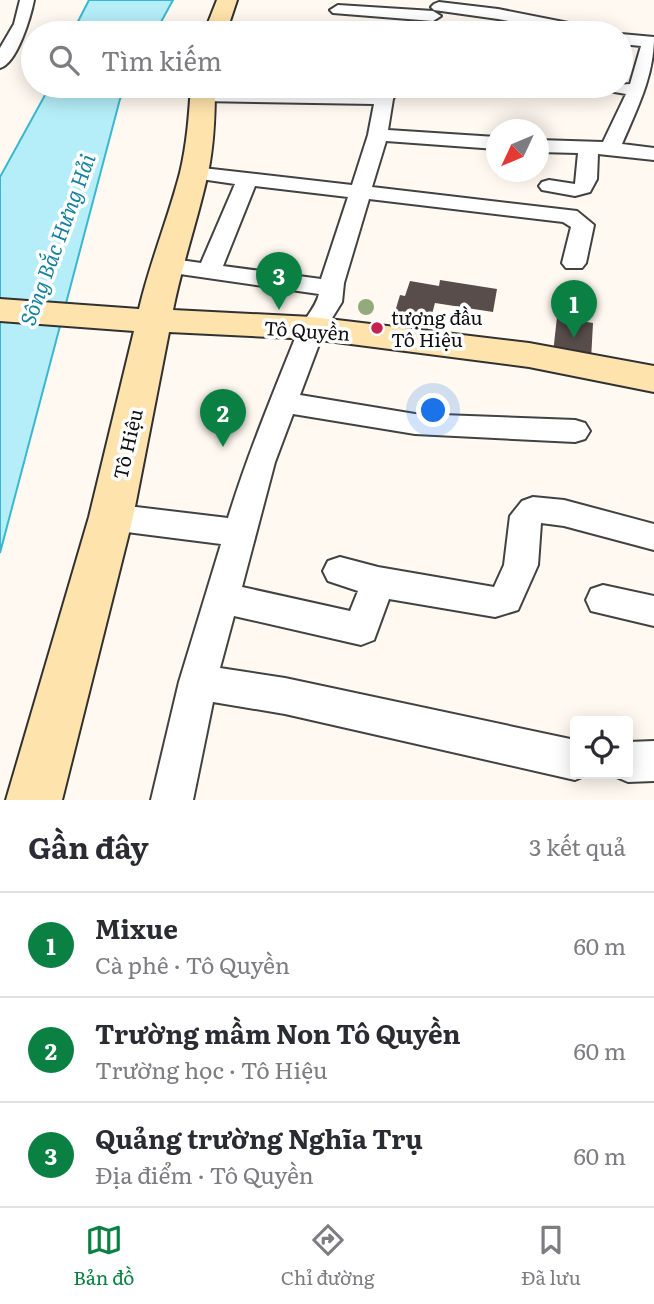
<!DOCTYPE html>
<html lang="vi">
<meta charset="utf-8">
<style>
:root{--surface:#fff;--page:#f7f7f7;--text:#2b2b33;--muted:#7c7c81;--line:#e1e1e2;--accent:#0b8043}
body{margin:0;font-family:Literata,serif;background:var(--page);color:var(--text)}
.controls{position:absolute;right:21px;bottom:21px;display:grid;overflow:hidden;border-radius:7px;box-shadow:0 4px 18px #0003}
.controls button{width:63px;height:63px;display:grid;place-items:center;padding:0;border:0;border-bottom:2px solid var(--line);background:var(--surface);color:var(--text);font:35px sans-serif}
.compass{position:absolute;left:486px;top:119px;width:63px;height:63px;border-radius:50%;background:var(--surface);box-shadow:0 4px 18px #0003;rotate:226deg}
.you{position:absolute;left:434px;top:411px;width:24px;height:24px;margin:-18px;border:5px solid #fff;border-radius:50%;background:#1a73e8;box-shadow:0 0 0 10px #1a73e833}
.badge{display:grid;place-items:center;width:46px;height:46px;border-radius:50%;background:var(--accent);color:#fff;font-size:23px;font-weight:700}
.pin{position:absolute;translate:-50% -58px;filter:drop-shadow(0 2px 4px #0008)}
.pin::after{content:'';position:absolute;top:37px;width:24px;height:21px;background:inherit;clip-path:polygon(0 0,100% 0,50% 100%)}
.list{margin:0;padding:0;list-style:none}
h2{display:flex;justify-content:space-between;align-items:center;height:91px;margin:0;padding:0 28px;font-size:30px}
h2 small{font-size:23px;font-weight:400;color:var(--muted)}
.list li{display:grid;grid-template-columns:46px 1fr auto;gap:21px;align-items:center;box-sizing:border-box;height:105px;padding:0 28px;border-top:2px solid var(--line)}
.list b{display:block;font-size:26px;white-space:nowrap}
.list p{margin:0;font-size:23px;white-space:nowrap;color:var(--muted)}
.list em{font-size:23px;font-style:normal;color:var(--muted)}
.icon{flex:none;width:38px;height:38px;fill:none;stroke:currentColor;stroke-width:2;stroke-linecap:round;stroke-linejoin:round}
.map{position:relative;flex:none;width:654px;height:800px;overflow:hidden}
.search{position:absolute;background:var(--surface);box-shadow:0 4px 18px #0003;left:21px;right:21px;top:21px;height:77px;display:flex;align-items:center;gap:18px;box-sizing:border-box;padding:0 24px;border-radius:38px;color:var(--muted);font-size:26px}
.sheet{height:406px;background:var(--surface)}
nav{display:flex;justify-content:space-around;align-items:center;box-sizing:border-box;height:98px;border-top:2px solid var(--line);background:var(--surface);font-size:19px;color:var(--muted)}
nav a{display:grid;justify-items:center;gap:4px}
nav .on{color:var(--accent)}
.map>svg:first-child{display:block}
.water{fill:#b5eef8;stroke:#39b7d1;stroke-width:2}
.building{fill:#584d4b}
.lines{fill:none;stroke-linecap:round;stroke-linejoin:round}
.street-casing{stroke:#424242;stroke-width:4}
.secondary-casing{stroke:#313131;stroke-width:4}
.street{fill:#fff;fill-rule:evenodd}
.secondary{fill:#ffe3ac;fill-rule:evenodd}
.tree{fill:#95aa7c}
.poi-dot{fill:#c4234f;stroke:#fff;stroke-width:2.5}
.labels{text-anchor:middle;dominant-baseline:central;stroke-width:7;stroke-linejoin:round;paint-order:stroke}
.poi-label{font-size:19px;fill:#0f0f0f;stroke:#fff;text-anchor:start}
.street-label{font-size:19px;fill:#0f0f0f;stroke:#fff}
.water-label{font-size:21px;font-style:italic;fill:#14819e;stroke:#fff}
</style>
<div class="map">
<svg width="654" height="800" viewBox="0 0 654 800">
<rect width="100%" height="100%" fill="#fff9f1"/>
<!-- water -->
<path class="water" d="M89,0H173L155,33H72Z
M50,86H127L120,99L0,553V177Z"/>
<!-- building -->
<path class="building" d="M440,280L497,289L493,312L435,303L426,336L393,331L397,315H394L400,295L405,296L410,281L439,286Z
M557,317L593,323L591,360L553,353Z"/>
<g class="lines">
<defs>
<path id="street" d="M20,0H34C31,16 17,64 0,68V48L14,24Z
M439,2L498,9L594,28L602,33H571L498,19L434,10L431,7L434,4Z
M338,5L433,11L441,16L433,21L333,13L330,10Z
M215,27L326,28L334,33H208L209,29Z
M621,34L654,37C654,76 637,109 622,144L654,148V160L598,154L597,179L590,192L575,196L542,190L539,186L542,182L549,180L575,184L578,153L538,152V140L603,142L626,94L603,90L600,86L630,84L641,46L621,44Z
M382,86H400L393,99L388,130L496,137V149L386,141L372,187L577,211L594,225L586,263L582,268H566L562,263L571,227L563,222L369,199L344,283L342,302L324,331L300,395L415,414L575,420L585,423L590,431L585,439L575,442L415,434L293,414L275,462L242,587L350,611L358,591L328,581L323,571L328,561L340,557L378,567L494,587L504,565L510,516L522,501L533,497L564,500L654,524V550L564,526L541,523L538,565L518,610L495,617L389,599L374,640L361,645L234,616L220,668L285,678L575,740V774H589L575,780L285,714L213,702L193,800H151L179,682L221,544L111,530L100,526L95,517L100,508L111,504L228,518C247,456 272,396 296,336C302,320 315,310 319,294L166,272L158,270L154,265L158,260L166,258L201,263L235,184L187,177L184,173L187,169L194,167L352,185L368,135L374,104L201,101L192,96L201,91L378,93ZM255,186L348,197L321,279L223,266Z
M603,585L654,596V626L591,611L586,600L591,589Z
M654,741V781L628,782L614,776L613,774H628V742Z"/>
<path id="secondary" d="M217,0H237L226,33H204Z
M191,86H215C215,115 214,144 208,173C198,219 182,264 173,310L312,317L529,343L654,366V392L529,367L312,339L169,332L133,517L62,800H6L89,517L134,331L0,321V299L139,309C150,262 168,219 180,173C187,144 189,115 191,86Z"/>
</defs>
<!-- street casing -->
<use href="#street" class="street-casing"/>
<!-- secondary casing -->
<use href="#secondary" class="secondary-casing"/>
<!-- street -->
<use href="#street" class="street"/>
<!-- secondary -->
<use href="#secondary" class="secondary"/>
</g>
<!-- trees -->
<circle class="tree" cx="366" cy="307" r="8"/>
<!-- markers -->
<circle class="poi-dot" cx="377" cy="328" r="7"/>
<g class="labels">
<!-- poi labels -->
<g class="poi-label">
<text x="391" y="317">tượng đầu<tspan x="391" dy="22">Tô Hiệu</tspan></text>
</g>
<!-- street labels -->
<g class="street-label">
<text transform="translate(307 330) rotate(4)">Tô Quyền</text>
<text transform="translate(127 444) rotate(-77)">Tô Hiệu</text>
</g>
<!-- water labels -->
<g class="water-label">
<text transform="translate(56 239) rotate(-70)">Sông Bắc Hưng Hải</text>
</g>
</g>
</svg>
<div class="controls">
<button><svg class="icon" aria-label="locate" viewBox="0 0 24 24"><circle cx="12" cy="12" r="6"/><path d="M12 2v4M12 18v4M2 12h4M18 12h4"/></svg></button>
</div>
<svg class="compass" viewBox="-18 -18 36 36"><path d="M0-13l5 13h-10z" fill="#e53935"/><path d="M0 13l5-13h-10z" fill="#7c7c81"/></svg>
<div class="you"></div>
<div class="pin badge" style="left:574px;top:338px">1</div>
<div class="pin badge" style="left:223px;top:447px">2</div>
<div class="pin badge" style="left:279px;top:310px">3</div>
<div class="search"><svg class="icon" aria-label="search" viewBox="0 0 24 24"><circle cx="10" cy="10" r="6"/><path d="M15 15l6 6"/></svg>Tìm kiếm</div>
</div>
<section class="sheet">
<h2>Gần đây<small>3 kết quả</small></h2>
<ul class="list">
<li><span class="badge">1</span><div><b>Mixue</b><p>Cà phê · Tô Quyền</p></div><em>60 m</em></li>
<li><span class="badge">2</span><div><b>Trường mầm Non Tô Quyền</b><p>Trường học · Tô Hiệu</p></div><em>60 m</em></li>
<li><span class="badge">3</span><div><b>Quảng trường Nghĩa Trụ</b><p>Địa điểm · Tô Quyền</p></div><em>60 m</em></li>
</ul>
</section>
<nav>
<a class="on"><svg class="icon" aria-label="map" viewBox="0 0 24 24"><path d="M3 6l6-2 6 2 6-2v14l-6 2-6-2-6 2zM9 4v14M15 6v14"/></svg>Bản đồ</a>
<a><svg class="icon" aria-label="directions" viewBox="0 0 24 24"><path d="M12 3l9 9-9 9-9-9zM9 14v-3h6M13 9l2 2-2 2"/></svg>Chỉ đường</a>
<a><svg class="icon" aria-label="saved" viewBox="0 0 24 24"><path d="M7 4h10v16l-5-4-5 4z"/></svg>Đã lưu</a>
</nav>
